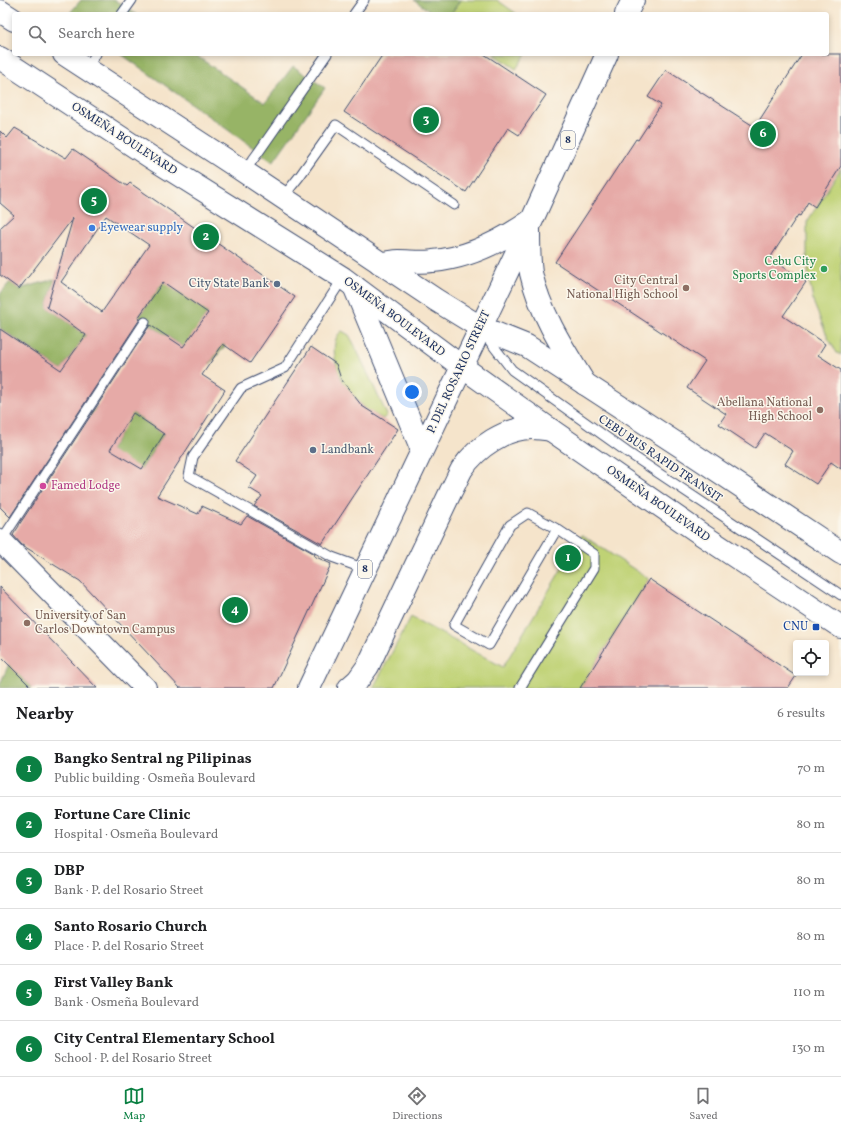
<!DOCTYPE html>
<meta charset="utf-8">
<style>
:root{--surface:#fff;--page:#f6f6f6;--text:#202124;--muted:#757577;--line:#e0e0e0;--accent:#0b8043}
body{margin:0;font-family:Vollkorn,serif;background:var(--page);color:var(--text)}
.controls{position:absolute;right:12px;bottom:12px;display:grid;overflow:hidden;border-radius:4px;box-shadow:0 2px 6px #0003}
.controls button{width:36px;height:36px;display:grid;place-items:center;padding:0;border:0;border-bottom:1px solid var(--line);background:var(--surface);color:var(--text);font:20px sans-serif}
.you{position:absolute;left:412px;top:392px;width:14px;height:14px;margin:-10px;border:3px solid #fff;border-radius:50%;background:#1a73e8;box-shadow:0 0 0 6px #1a73e833}
.badge{display:grid;place-items:center;width:26px;height:26px;border-radius:50%;background:var(--accent);color:#fff;font-size:13px;font-weight:700}
.pin{position:absolute;translate:-50% -50%;border:2px solid #fff;box-shadow:0 1px 4px #0006}
.list{margin:0;padding:0;list-style:none}
h2{display:flex;justify-content:space-between;align-items:center;height:52px;margin:0;padding:0 16px;font-size:17px}
h2 small{font-size:13px;font-weight:400;color:var(--muted)}
.list li{display:grid;grid-template-columns:26px 1fr auto;gap:12px;align-items:center;box-sizing:border-box;height:56px;padding:0 16px;border-top:1px solid var(--line)}
.list b{display:block;font-size:15px;white-space:nowrap}
.list p{margin:0;font-size:13px;white-space:nowrap;color:var(--muted)}
.list em{font-size:13px;font-style:normal;color:var(--muted)}
.icon{flex:none;width:22px;height:22px;fill:none;stroke:currentColor;stroke-width:2;stroke-linecap:round;stroke-linejoin:round}
.map{position:relative;flex:none;width:841px;height:688px;overflow:hidden}
.search{position:absolute;background:var(--surface);box-shadow:0 2px 6px #0003;left:12px;right:12px;top:12px;height:44px;display:flex;align-items:center;gap:10px;box-sizing:border-box;padding:0 14px;border-radius:4px;color:var(--muted);font-size:15px}
.sheet{height:388px;background:var(--surface)}
nav{display:flex;justify-content:space-around;align-items:center;box-sizing:border-box;height:56px;border-top:1px solid var(--line);background:var(--surface);font-size:11px;color:var(--muted)}
nav a{display:grid;justify-items:center;gap:2px}
nav .on{color:var(--accent)}
.map>svg:first-child{display:block}
.green{fill:#bfd275;stroke:#6d806a}
.forest{fill:#97b466;stroke:#597262}
.building{fill:#e6aaa7;fill-rule:evenodd}
.lines{fill:none;stroke-linecap:round;stroke-linejoin:round}
.lane-casing{stroke:#3c4a6e;stroke-width:11}
.secondary-casing{stroke:#3c4a6e;stroke-width:24}
.primary-casing{stroke:#3c4a6e;stroke-width:24}
.lane{stroke:#fff;stroke-width:9}
.secondary{stroke:#fff;stroke-width:22}
.primary{stroke:#fff;stroke-width:22}
.shop-dot{fill:#3f7fe0;stroke:#fbf7ec;stroke-width:1.5}
.leisure-dot{fill:#2e9e5b;stroke:#fbf7ec;stroke-width:1.5}
.service-dot{fill:#5c6f8a;stroke:#fbf7ec;stroke-width:1.5}
.education-dot{fill:#8d6e63;stroke:#fbf7ec;stroke-width:1.5}
.hotel-dot{fill:#d1479c;stroke:#fbf7ec;stroke-width:1.5}
.transit-dot{fill:#1a4fb4;stroke:#fbf7ec;stroke-width:1.5}
.labels{text-anchor:middle;dominant-baseline:central;stroke-width:3;stroke-linejoin:round;paint-order:stroke}
.shield{fill:#fbf7ec;stroke:#5e6b89;stroke-width:1}
.shield-label{font-size:11px;font-weight:bold;fill:#1b2f5e}
.street-label{font-size:12px;fill:#1b2f5e;stroke:#fbf7ec}
.shop-label{font-size:12px;fill:#366cbe;stroke:#fbf7ec;text-anchor:start}
.leisure-label{font-size:12px;fill:#27864d;stroke:#fbf7ec;text-anchor:end}
.education-label{font-size:12px;fill:#785e54;stroke:#fbf7ec;text-anchor:end}
.service-label{font-size:12px;fill:#4e5e75;stroke:#fbf7ec;text-anchor:end}
.hotel-label{font-size:12px;fill:#b23c85;stroke:#fbf7ec;text-anchor:start}
.transit-label{font-size:12px;fill:#164399;stroke:#fbf7ec;text-anchor:end}
</style>
<div class="map">
<svg width="841" height="688" viewBox="0 0 841 688">
<rect width="100%" height="100%" fill="#fbf7ec"/>
<filter id="ink" filterUnits="userSpaceOnUse"><feTurbulence type="fractalNoise" baseFrequency=".025" numOctaves="2"/><feDisplacementMap in="SourceGraphic" scale="8" xChannelSelector="R" yChannelSelector="G"/><feConvolveMatrix kernelMatrix="1 2 1 2 8 2 1 2 1" color-interpolation-filters="sRGB"/></filter>
<filter id="wash" filterUnits="userSpaceOnUse"><feTurbulence type="fractalNoise" baseFrequency=".012" numOctaves="4" result="noise"/><feDisplacementMap in="SourceGraphic" scale="16" xChannelSelector="R" yChannelSelector="G"/><feGaussianBlur stdDeviation="0.9" result="paint"/><feColorMatrix in="noise" values="0 0 0 0 0 0 0 0 0 0 0 0 0 0 0 0 0 1.4 0 .05"/><feComposite in="paint" operator="in"/></filter>
<g filter="url(#wash)">
<rect width="100%" height="100%" fill="#f5e4cb"/>
<!-- green -->
<path class="green" d="M460,0H497L517,14H451Z
M494,54H526L516,69Z
M841,168V355L837,353L828,338L814,304L809,280L807,258V222Z
M342,331L349,335L354,344L387,415L383,419C376,415 367,411 362,405C356,400 344,384 341,378C335,365 329,340 342,331Z
M582,535L649,579L580,688H373L411,617L503,667Z"/>
<!-- forest -->
<path class="forest" d="M81,0H115L136,14H69Z
M414,0H460L451,14H434Z
M121,54H194L265,103L293,66L325,88L273,162Z
M166,277L208,313L198,327L225,346L210,364L153,327L139,317Z
M55,279L47,307L86,335L61,370L0,328V294L10,282L19,289Z
M107,396L164,434L140,471L110,450L121,433L89,414Z
M9,664L32,688H0V684Z"/>
<g id="blocks">
<!-- building -->
<path class="building" d="M383,54H484L546,95L519,135L508,128L466,192L344,112Z
M802,54H841V166L815,207L808,202L800,216L798,215L770,258L806,282L783,316L825,344L818,355L841,370V469L831,462L816,484L785,464L793,451L765,433L755,448L719,424L726,414L687,388L705,361L555,262L636,139L638,140L661,105L648,97L666,70L755,127Z
M15,128L66,158L73,149L127,186L130,183L295,297L250,363L223,344L202,375L225,390L157,496L198,514L202,506L241,524L247,516L315,554L314,556L331,564L274,688H180L80,581L22,545L13,535L19,526V525L150,325L183,347L208,313L163,282L138,318L140,319L10,517L0,507V329L61,370L86,335L47,307L73,218L19,289L0,275V228L14,215L0,203V131L7,138ZM106,216L149,245L102,312L61,282ZM133,413L164,434L142,469L110,450Z
M311,347L336,364L341,379L362,406L398,429L322,544L254,506L262,496L249,488L257,476L235,461Z
M649,579L796,676L788,688H580Z
M0,587L97,688H32L0,656Z"/>
</g>
</g>
<g filter="url(#ink)">
<use href="#blocks" fill-opacity="0" stroke="#3c4a6e" stroke-width="1"/>
<g class="lines">
<defs>
<path id="lane" d="M122,14L132,0
M354,14L364,0
M86,69L96,54
M244,172L260,150L327,54
M283,197L299,177L336,125L454,205
M343,278L285,368L241,388L193,457L189,476L332,557L365,569
M485,335L512,370L627,452L841,595
M1,541L145,322
M520,688L594,568V554L557,529L528,513L510,525L454,625L489,645L557,529"/>
<path id="secondary" d="M0,11L14,20
M64,54L237,167L436,300L480,327L527,346L685,449L841,553
M0,58L152,158L343,278L461,366L551,430L701,534L841,627
M0,540L145,688"/>
<path id="primary" d="M626,14L633,0
M529,230C529,244 529,258 531,273C540,313 564,350 585,384
M380,263C386,263 393,261 399,261C410,261 421,263 433,261C468,258 502,241 532,220
M354,286L422,450
M309,688L532,220L607,54
M349,688L358,680L368,666L451,491C455,484 458,476 462,469C477,447 505,428 532,428C538,428 545,429 551,430"/>
</defs>
<!-- lane casing -->
<use href="#lane" class="lane-casing"/>
<!-- secondary casing -->
<use href="#secondary" class="secondary-casing"/>
<!-- primary casing -->
<use href="#primary" class="primary-casing"/>
<!-- lane -->
<use href="#lane" class="lane"/>
<!-- secondary -->
<use href="#secondary" class="secondary"/>
<!-- primary -->
<use href="#primary" class="primary"/>
</g>
</g>
<!-- markers -->
<circle class="shop-dot" cx="92" cy="228" r="4"/>
<circle class="leisure-dot" cx="824" cy="269" r="4"/>
<g class="service-dot">
<circle cx="277" cy="284" r="4"/>
<circle cx="313" cy="450" r="4"/>
</g>
<g class="education-dot">
<circle cx="686" cy="288" r="4"/>
<circle cx="820" cy="410" r="4"/>
<circle cx="27" cy="623" r="4"/>
</g>
<circle class="hotel-dot" cx="43" cy="486" r="4"/>
<rect class="transit-dot" x="812" y="623" width="8" height="8" rx="2"/>
<g class="labels">
<!-- shield labels -->
<g class="shield">
<rect x="561" y="131" width="14" height="18" rx="3"/>
<rect x="358" y="560" width="14" height="18" rx="3"/>
</g>
<g class="shield-label">
<text x="568" y="140">8</text>
<text x="365" y="569">8</text>
</g>
<!-- street labels -->
<g class="street-label">
<text transform="translate(124 139) rotate(33)">OSMEÑA BOULEVARD</text>
<text transform="translate(394 317) rotate(37)">OSMEÑA BOULEVARD</text>
<text transform="translate(459 372) rotate(-65)">P. DEL ROSARIO STREET</text>
<text transform="translate(660 459) rotate(34)">CEBU BUS RAPID TRANSIT</text>
<text transform="translate(658 504) rotate(35)">OSMEÑA BOULEVARD</text>
</g>
<!-- shop labels -->
<g class="shop-label">
<text x="100" y="228">Eyewear supply</text>
</g>
<!-- leisure labels -->
<g class="leisure-label">
<text x="816" y="262">Cebu City<tspan x="816" dy="14">Sports Complex</tspan></text>
</g>
<!-- education labels -->
<g class="education-label">
<text x="678" y="281">City Central<tspan x="678" dy="14">National High School</tspan></text>
<text x="812" y="403">Abellana National<tspan x="812" dy="14">High School</tspan></text>
<text x="35" y="616" text-anchor="start">University of San<tspan x="35" dy="14">Carlos Downtown Campus</tspan></text>
</g>
<!-- service labels -->
<g class="service-label">
<text x="269" y="284">City State Bank</text>
<text x="321" y="450" text-anchor="start">Landbank</text>
</g>
<!-- hotel labels -->
<g class="hotel-label">
<text x="51" y="486">Famed Lodge</text>
</g>
<!-- transit labels -->
<g class="transit-label">
<text x="808" y="627">CNU</text>
</g>
</g>
</svg>
<div class="controls">
<button><svg class="icon" aria-label="locate" viewBox="0 0 24 24"><circle cx="12" cy="12" r="6"/><path d="M12 2v4M12 18v4M2 12h4M18 12h4"/></svg></button>
</div>
<div class="you"></div>
<div class="pin badge" style="left:568px;top:558px">1</div>
<div class="pin badge" style="left:206px;top:237px">2</div>
<div class="pin badge" style="left:426px;top:120px">3</div>
<div class="pin badge" style="left:235px;top:610px">4</div>
<div class="pin badge" style="left:94px;top:201px">5</div>
<div class="pin badge" style="left:763px;top:134px">6</div>
<div class="search"><svg class="icon" aria-label="search" viewBox="0 0 24 24"><circle cx="10" cy="10" r="6"/><path d="M15 15l6 6"/></svg>Search here</div>
</div>
<section class="sheet">
<h2>Nearby<small>6 results</small></h2>
<ul class="list">
<li><span class="badge">1</span><div><b>Bangko Sentral ng Pilipinas</b><p>Public building · Osmeña Boulevard</p></div><em>70 m</em></li>
<li><span class="badge">2</span><div><b>Fortune Care Clinic</b><p>Hospital · Osmeña Boulevard</p></div><em>80 m</em></li>
<li><span class="badge">3</span><div><b>DBP</b><p>Bank · P. del Rosario Street</p></div><em>80 m</em></li>
<li><span class="badge">4</span><div><b>Santo Rosario Church</b><p>Place · P. del Rosario Street</p></div><em>80 m</em></li>
<li><span class="badge">5</span><div><b>First Valley Bank</b><p>Bank · Osmeña Boulevard</p></div><em>110 m</em></li>
<li><span class="badge">6</span><div><b>City Central Elementary School</b><p>School · P. del Rosario Street</p></div><em>130 m</em></li>
</ul>
</section>
<nav>
<a class="on"><svg class="icon" aria-label="map" viewBox="0 0 24 24"><path d="M3 6l6-2 6 2 6-2v14l-6 2-6-2-6 2zM9 4v14M15 6v14"/></svg>Map</a>
<a><svg class="icon" aria-label="directions" viewBox="0 0 24 24"><path d="M12 3l9 9-9 9-9-9zM9 14v-3h6M13 9l2 2-2 2"/></svg>Directions</a>
<a><svg class="icon" aria-label="saved" viewBox="0 0 24 24"><path d="M7 4h10v16l-5-4-5 4z"/></svg>Saved</a>
</nav>
